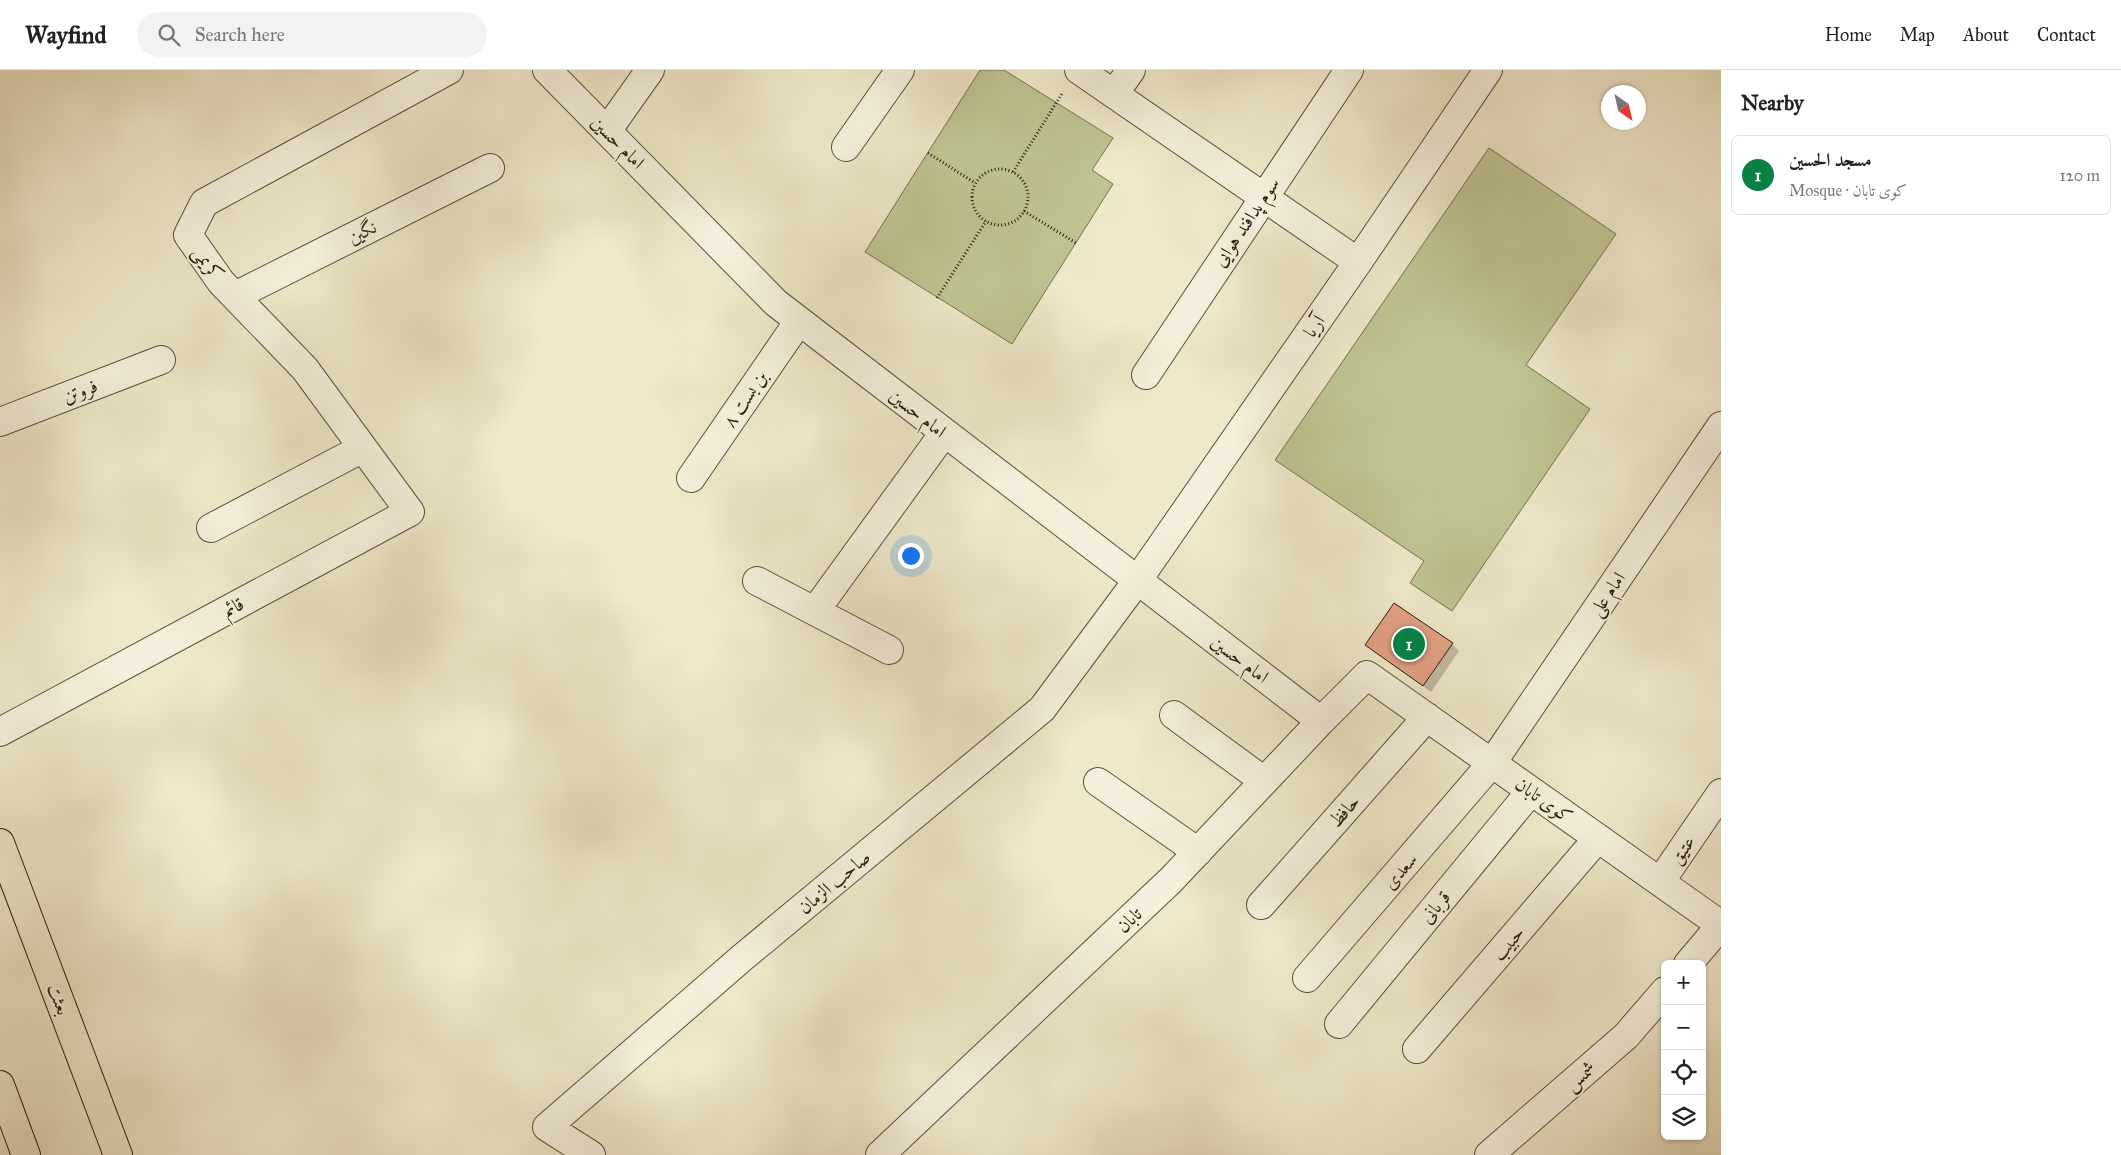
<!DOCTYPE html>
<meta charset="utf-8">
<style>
:root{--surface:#fff;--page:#f2f2f2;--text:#222;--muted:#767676;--line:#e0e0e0;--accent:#0b8043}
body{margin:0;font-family:"IM FELL Great Primer",Amiri,serif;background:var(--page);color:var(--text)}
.controls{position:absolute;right:15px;bottom:15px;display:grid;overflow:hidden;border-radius:8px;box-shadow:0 1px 4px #0004}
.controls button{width:45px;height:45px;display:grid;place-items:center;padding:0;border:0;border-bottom:1px solid var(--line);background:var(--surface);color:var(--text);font:25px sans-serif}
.compass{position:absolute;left:1601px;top:15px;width:45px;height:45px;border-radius:50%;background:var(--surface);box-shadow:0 1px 4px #0004;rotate:146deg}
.you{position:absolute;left:910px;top:485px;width:18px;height:18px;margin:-12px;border:4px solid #fff;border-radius:50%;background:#1a73e8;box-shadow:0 0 0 8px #1a73e833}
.badge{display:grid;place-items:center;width:32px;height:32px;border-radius:50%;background:var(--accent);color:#fff;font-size:16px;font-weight:700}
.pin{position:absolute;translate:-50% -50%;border:2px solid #fff;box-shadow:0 1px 5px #0006}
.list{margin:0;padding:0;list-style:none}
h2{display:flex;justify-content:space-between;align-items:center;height:65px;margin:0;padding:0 20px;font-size:21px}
h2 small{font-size:16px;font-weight:400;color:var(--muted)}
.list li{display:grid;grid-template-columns:32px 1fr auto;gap:15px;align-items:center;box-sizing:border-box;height:80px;margin:0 10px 10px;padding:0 10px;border:1px solid var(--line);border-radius:8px}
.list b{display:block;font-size:19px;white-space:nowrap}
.list p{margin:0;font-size:16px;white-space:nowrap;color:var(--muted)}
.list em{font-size:16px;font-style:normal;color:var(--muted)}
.icon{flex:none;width:28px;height:28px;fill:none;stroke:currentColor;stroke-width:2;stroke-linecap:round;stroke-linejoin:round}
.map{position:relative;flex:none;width:1721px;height:1085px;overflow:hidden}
header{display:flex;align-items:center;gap:30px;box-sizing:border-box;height:70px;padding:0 25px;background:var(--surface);border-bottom:1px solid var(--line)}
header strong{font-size:24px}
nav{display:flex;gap:28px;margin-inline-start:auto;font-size:18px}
.search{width:350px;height:45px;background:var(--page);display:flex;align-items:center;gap:12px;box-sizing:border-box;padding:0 18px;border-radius:28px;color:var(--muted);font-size:19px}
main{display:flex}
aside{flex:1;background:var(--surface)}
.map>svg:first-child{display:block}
.green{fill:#c0c492;stroke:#757150}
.shadow{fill:#0003}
.building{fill:#e1a083;stroke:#2a1e0f}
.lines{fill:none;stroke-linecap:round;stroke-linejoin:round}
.minor-casing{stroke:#5b503e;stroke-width:30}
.major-casing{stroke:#2a1e0f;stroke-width:30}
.path{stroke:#2a1e0f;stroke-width:3;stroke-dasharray:1 2.5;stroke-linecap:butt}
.minor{stroke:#f5f0dd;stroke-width:28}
.major{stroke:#efe8ca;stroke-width:28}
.labels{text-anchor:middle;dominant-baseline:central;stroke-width:4;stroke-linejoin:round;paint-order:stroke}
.street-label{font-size:19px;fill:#2a1e0f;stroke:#f5f0dd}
</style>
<header>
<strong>Wayfind</strong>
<div class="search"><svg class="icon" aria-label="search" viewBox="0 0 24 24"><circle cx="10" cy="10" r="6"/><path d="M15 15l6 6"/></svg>Search here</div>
<nav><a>Home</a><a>Map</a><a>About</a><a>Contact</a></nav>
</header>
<main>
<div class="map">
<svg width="1721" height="1085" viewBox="0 0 1721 1085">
<rect width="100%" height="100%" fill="#efe8ca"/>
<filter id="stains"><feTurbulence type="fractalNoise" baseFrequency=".004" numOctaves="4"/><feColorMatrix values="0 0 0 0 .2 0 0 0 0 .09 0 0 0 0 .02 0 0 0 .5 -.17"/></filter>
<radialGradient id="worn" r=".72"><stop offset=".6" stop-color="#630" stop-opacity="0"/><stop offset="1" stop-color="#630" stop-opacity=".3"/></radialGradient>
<!-- green -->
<path class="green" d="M980,0H1004L1113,68L1092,100L1113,114L1012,274L865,182Z
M1489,78L1616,164L1526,295L1590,339L1452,541L1410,513L1424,491L1275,390Z"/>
<!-- shadow -->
<path class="shadow" d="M1452,574L1459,581L1431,622L1366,575Z"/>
<!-- building -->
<path class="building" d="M1394,533L1453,573L1423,616L1365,575Z"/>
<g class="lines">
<defs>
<path id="minor" d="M547,0L776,233L1321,651
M1079,0L1358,192
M1114,24L1131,0
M607,61L650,0
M846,77L900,0
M235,226L490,98
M1146,305L1349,0
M0,352L161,290
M691,408L799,251
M211,458L363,378
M757,511L889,580
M815,541L944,363
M1174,645L1264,711
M0,662L410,442L305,299L221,212L188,165L204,133L449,0
M1098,712L1198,782
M1660,812L1721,723
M1261,835L1427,647
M1688,894L1721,855
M1307,908L1492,693L1721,356
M1339,954L1531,721
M1417,979L1598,768
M591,1085L547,1057L743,887L1042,639L1137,511L1358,192L1488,0
M880,1085L1171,810L1321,651L1367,605L1721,855
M1489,1085L1626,966L1665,921"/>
<path id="major" d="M0,773L118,1085
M0,1015L26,1085"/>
</defs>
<!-- minor casing -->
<use href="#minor" class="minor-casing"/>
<!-- major casing -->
<use href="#major" class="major-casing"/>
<!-- path -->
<path class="path" d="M928,83L975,113
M972 127a28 28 0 1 1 56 0a28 28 0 1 1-56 0Z
M1013,102L1063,22
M1024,141L1076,173
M937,228L986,151"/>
<!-- minor -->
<use href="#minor" class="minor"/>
<!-- major -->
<use href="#major" class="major"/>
</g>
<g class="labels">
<!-- street labels -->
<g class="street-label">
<text transform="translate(618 72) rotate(45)">امام حسین</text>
<text transform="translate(1246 152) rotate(-56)">سوم پدافند هوایی</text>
<text transform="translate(362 162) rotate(-27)">نگین</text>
<text transform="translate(208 193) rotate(54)">کریمی</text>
<text transform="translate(1314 256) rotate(-55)">آریا</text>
<text transform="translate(80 321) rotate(-21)">فروتن</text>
<text transform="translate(745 329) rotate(-56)">بن بست ۸</text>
<text transform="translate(918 343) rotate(38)">امام حسین</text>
<text transform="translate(1607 524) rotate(-56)">امام علی</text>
<text transform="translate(233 537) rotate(-28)">قائم</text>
<text transform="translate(1240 589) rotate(37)">امام حسین</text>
<text transform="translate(1544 730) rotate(35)">کوی تابان</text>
<text transform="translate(1344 741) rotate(-49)">حافظ</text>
<text transform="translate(1682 780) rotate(-56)">عتیق</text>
<text transform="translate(1400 801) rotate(-49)">سعدی</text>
<text transform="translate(834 812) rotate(-40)">صاحب الزمان</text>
<text transform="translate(1435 837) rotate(-50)">قربانی</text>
<text transform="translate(1129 850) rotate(-43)">تابان</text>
<text transform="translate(1508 873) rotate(-49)">حبیب</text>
<text transform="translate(59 929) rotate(69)">بعثت</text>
<text transform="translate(1580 1006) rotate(-41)">شمس</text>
</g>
</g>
<rect width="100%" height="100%" filter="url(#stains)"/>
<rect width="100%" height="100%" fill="url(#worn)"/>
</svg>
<div class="controls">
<button>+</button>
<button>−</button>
<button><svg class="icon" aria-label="locate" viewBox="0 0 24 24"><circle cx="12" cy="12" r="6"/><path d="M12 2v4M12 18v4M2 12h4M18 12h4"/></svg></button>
<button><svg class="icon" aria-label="layers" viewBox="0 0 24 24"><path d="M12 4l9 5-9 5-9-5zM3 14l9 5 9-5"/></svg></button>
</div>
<svg class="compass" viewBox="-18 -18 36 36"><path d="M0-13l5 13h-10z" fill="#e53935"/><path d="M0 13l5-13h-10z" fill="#767676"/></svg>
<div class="you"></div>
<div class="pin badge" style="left:1409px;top:574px">1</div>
</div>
<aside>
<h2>Nearby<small></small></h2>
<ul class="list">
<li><span class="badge">1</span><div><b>مسجد الحسین</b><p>Mosque · کوی تابان</p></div><em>120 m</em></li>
</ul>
</aside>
</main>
